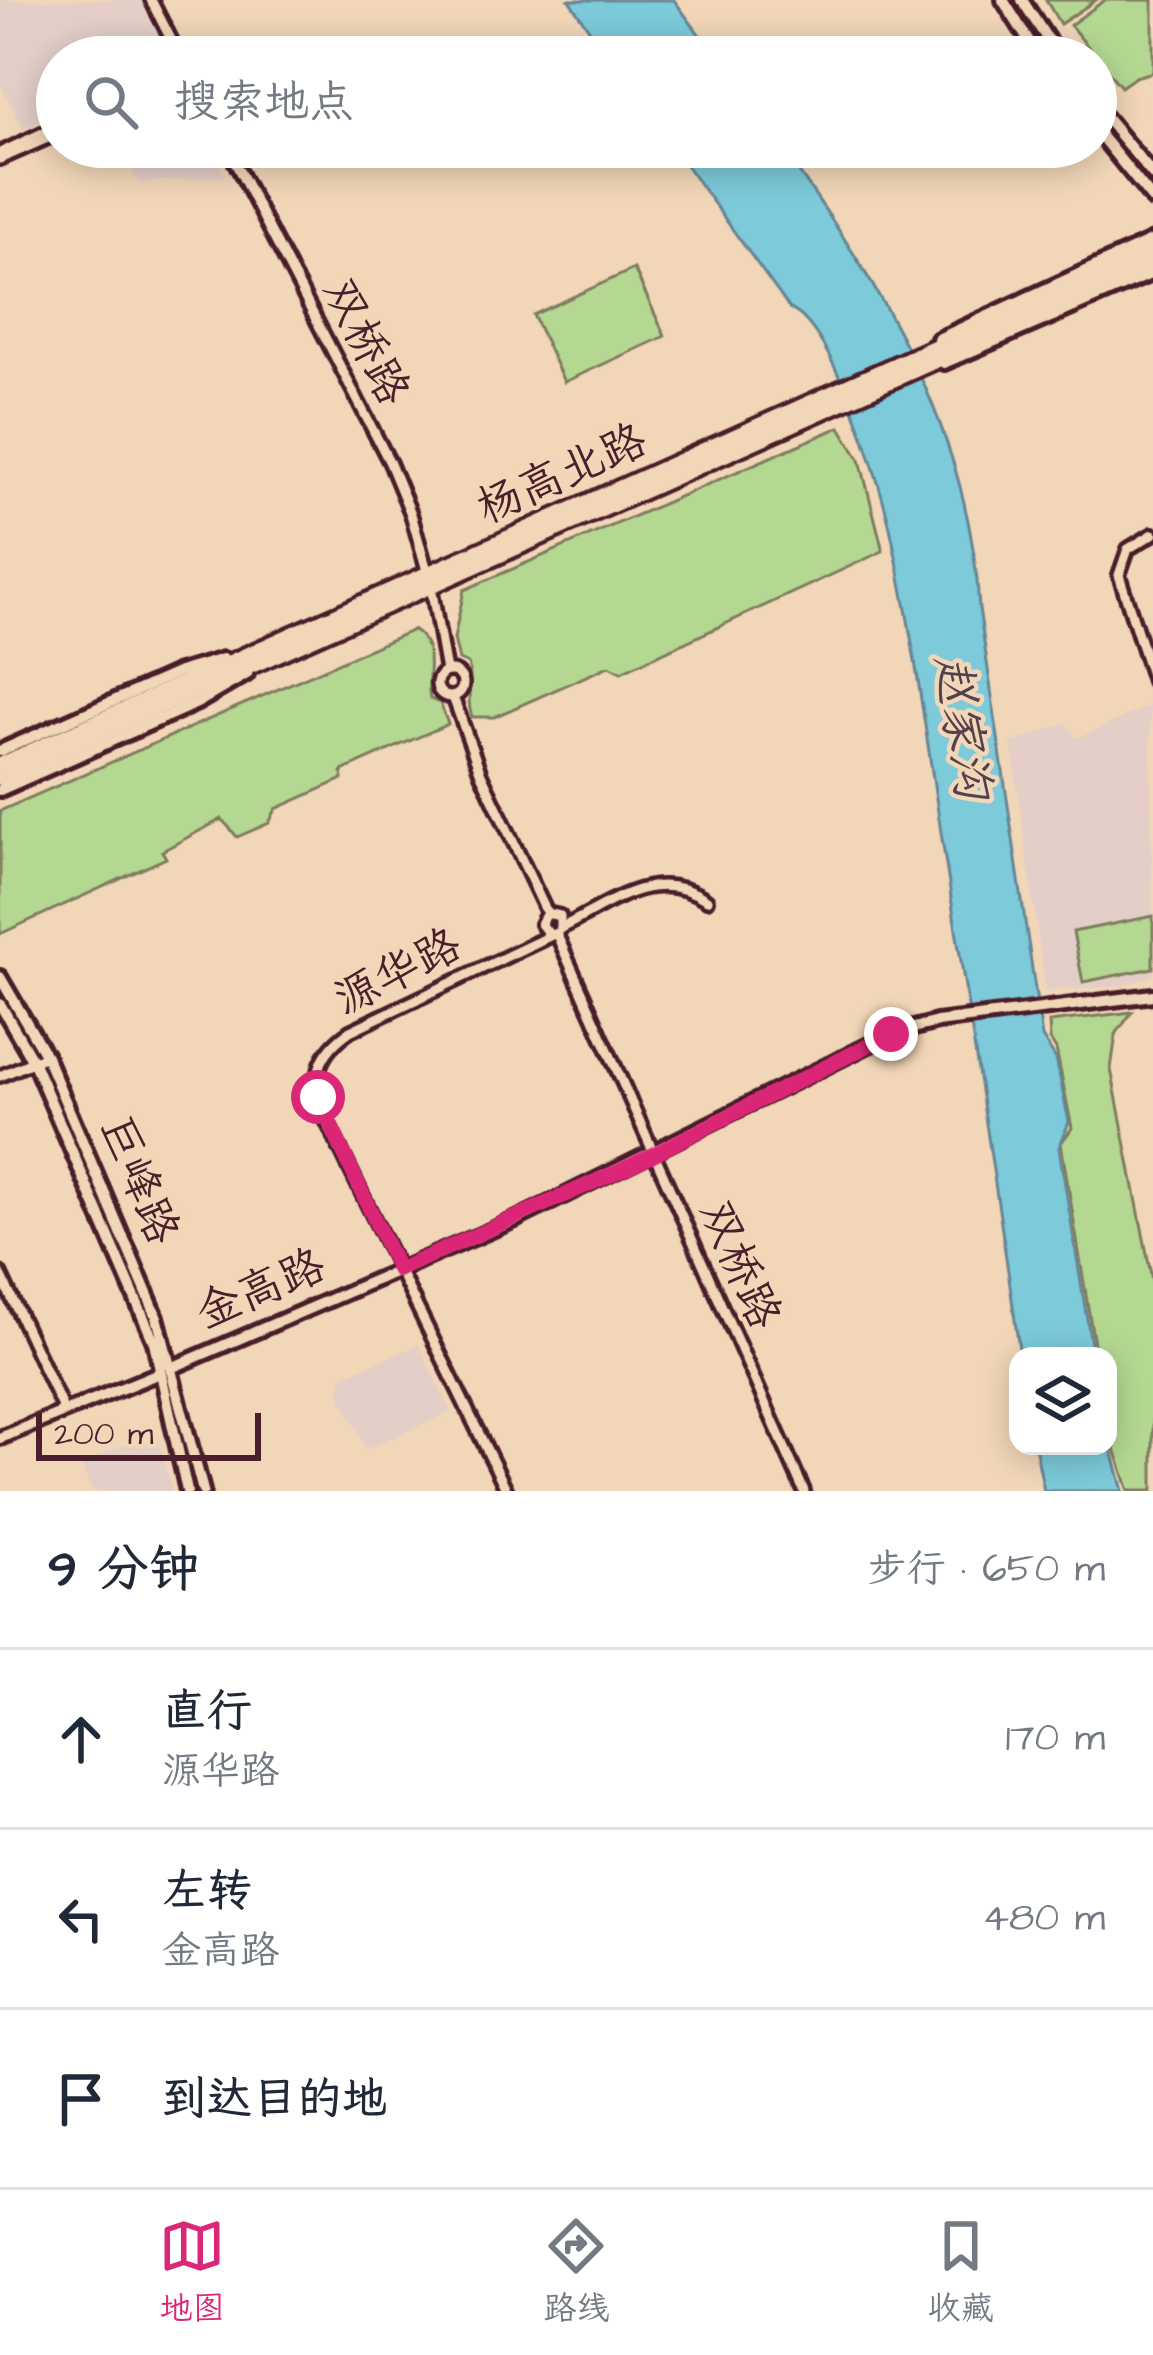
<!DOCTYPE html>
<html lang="zh">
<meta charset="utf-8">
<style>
:root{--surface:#fff;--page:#f6f6f7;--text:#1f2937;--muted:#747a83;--line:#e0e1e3;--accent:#db2777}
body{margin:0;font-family:"Architects Daughter","LXGW WenKai TC",sans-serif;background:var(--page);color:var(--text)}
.controls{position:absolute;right:36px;bottom:36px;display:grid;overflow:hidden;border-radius:24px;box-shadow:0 6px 30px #0003}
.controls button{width:108px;height:108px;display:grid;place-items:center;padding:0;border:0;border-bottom:3px solid var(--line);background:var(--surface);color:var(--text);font:60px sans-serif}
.scale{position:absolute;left:36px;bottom:30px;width:225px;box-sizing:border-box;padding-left:12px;border:6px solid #4a1f2b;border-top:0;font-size:33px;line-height:42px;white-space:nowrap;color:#4a1f2b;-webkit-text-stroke:9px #f1d6b8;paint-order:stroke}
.stop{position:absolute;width:36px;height:36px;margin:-27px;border:9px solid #db2777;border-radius:50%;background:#fff}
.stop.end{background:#db2777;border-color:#fff;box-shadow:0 3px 12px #0008}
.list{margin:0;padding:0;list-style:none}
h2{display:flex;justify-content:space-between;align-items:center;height:156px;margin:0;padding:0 48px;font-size:51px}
h2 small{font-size:39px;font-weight:400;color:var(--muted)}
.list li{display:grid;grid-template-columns:78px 1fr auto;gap:36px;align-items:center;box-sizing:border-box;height:180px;padding:0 48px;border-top:3px solid var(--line)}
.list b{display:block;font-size:45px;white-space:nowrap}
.list p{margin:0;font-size:39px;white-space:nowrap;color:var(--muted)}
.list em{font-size:39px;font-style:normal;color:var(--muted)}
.icon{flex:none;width:66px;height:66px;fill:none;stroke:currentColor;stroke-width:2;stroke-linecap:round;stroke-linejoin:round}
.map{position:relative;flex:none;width:1153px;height:1491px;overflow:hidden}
.search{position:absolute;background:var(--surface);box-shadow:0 6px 30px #0003;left:36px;right:36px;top:36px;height:132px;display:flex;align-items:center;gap:30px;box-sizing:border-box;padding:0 42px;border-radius:66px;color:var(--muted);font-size:45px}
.sheet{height:696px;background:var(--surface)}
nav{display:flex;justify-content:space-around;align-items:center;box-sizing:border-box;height:168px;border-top:3px solid var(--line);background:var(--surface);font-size:33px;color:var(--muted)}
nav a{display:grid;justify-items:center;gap:6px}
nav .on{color:var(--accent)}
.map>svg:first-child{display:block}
.built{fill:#e3cec8}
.green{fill:#b4d892;stroke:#7f7c5e;stroke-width:3}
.water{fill:#7ccada;stroke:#688694;stroke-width:3}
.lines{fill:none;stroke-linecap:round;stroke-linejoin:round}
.minor-casing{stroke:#4a1f2b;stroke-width:18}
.major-casing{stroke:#4a1f2b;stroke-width:20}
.highway-casing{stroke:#4a1f2b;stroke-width:22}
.minor{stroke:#f1d6b8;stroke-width:9}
.major{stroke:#f1d6b8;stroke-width:10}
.highway{stroke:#f1d6b8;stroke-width:14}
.route{stroke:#db2777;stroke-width:15}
.labels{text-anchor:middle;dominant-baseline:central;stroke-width:9;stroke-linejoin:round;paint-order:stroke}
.street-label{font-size:45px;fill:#4a1f2b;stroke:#f1d6b8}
.water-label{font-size:48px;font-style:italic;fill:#54414e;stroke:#f1d6b8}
</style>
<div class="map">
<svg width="1153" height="1491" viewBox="0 0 1153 1491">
<rect width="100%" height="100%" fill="#f1d6b8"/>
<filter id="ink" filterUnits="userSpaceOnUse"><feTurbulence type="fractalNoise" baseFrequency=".00833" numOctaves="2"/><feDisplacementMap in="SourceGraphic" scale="24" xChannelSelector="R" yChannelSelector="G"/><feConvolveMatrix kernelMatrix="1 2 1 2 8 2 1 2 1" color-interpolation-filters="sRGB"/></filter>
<g filter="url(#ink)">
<!-- built -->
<path class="built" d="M0,0H140L158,34L155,57H57V114L23,129L0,83Z
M118,147H211L225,176L139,183Z
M1150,705L1153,975L1121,986L1046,991L1011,743L1066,723L1077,739Z
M419,1345L451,1412L366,1449L339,1391L343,1376Z
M156,1431L172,1491H92L81,1465Z"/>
<!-- green -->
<path class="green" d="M1046,0H1096L1060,24Z
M1105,0H1153V72L1135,77L1121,87L1070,25Z
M634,269L665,336L564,382L533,315Z
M840,427L860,460L883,551L621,672L609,666L494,717H472C465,698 474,683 468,664L459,660L454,639L464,590Z
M413,630C439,646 425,674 430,699L440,703L448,724L342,771L343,779L276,809L269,823L237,837L222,819L162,851L166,858L0,934V811Z
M1153,916V968L1083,982L1073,932Z
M1132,1012L1116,1034L1111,1069L1153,1285V1491H1129L1108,1428V1356H1096L1061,1143L1072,1128L1056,1049L1050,1040L1049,1022Z"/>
<!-- water -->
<path class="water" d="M569,0H674L716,57H608Z
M673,147H781C881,285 971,433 979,608L1042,1037L1056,1059L1069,1122L1059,1148L1093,1356H1020C997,1188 970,1020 944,852C928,747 914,641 892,537C883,490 834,327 790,309Z
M1108,1436L1123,1491H1044L1035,1446H1108Z"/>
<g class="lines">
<defs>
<path id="minor" d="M151,0L180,57
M227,147L390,463L411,514L428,574
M0,153L57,126
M0,159L57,134
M1153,534L1128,549L1119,575L1153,681
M431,587L446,671
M437 684a13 13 0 1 1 26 0a13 13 0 1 1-26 0Z
M453,697L481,774L547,913
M561,928C610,904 654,865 707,900
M556,933L804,1491
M549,934L541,924L547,913L560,916V929
M0,1076L46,1056
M0,1273L64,1411
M507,1491L323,1114C311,1077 318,1053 350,1031L556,933"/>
<path id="major" d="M1003,0L1039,57
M1022,0L1059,57
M1096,106L1153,175
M1096,130L1153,200
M938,339L1153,240
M944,363L1153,273
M0,751L179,672L223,659
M0,790L197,703L247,674
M0,977L46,1056L157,1317L203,1491
M0,1004L34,1063L154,1342L187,1491
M171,1368L515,1220L891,1034L937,1022L1153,995
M0,1438L159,1373"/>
<path id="highway" d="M0,765L1153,249
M0,778L1153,264"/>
</defs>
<!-- minor casing -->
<use href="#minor" class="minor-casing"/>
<!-- major casing -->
<use href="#major" class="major-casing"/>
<!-- highway casing -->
<use href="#highway" class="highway-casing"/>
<!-- minor -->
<use href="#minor" class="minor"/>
<!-- major -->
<use href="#major" class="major"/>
<!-- highway -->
<use href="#highway" class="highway"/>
</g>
</g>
<g class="lines" filter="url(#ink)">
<!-- route -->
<path class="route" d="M318,1097L398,1270L632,1165L891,1034"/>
</g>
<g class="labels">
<!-- street labels -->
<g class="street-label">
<text transform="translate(365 342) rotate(63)">双桥路</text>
<text transform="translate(562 475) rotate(-24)">杨高北路</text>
<text transform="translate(398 973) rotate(-27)">源华路</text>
<text transform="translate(138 1180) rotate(67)">巨峰路</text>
<text transform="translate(739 1265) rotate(66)">双桥路</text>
<text transform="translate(261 1290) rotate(-23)">金高路</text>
</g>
<!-- water labels -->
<g class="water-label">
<text transform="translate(961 727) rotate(81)">赵家沟</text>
</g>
</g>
</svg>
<div class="controls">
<button><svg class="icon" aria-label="layers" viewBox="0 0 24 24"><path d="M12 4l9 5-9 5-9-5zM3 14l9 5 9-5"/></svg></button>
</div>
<div class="scale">200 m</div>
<div class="stop" style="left:318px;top:1097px"></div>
<div class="stop end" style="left:891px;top:1034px"></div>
<div class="search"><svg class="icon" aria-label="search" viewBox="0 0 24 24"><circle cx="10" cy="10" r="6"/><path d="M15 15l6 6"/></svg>搜索地点</div>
</div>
<section class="sheet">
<h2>9 分钟<small>步行 · 650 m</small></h2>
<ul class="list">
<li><svg class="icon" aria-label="ahead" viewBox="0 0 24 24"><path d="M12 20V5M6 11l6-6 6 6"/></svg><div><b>直行</b><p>源华路</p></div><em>170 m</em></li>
<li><svg class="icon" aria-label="left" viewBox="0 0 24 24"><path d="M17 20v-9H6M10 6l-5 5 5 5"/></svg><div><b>左转</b><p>金高路</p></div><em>480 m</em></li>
<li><svg class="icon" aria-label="arrive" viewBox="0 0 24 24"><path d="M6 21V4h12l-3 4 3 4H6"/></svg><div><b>到达目的地</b></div></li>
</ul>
</section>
<nav>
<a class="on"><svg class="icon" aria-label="map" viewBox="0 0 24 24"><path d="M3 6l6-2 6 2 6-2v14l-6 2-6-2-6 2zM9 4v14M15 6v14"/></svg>地图</a>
<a><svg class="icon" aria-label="directions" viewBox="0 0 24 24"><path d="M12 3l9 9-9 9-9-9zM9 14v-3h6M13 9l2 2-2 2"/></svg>路线</a>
<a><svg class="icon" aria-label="saved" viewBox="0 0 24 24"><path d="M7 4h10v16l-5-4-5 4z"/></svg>收藏</a>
</nav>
